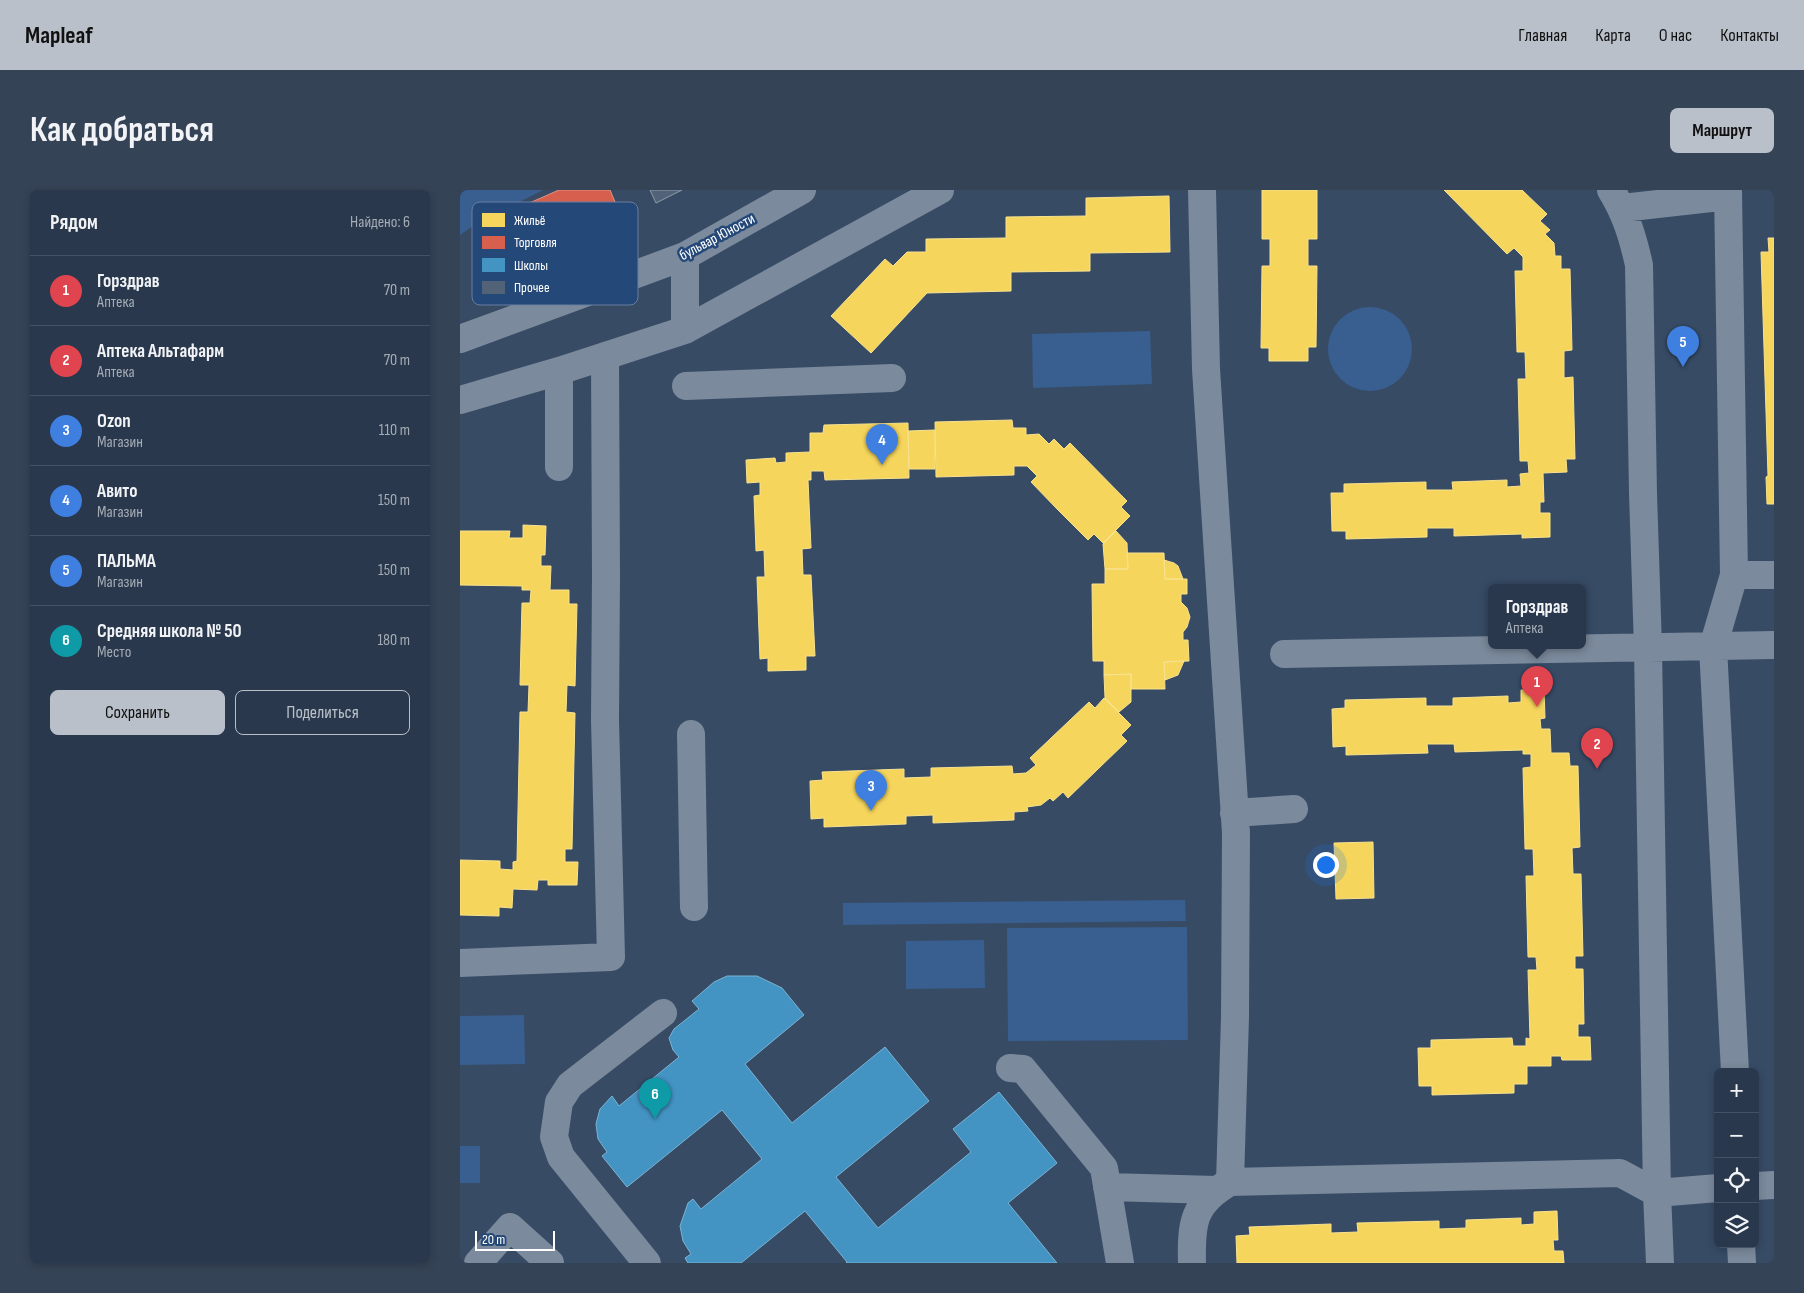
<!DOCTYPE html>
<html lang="ru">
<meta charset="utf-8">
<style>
:root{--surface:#29384c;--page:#354356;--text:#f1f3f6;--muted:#a5acb5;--line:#455264;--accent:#b9c0c9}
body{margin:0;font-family:"Sofia Sans Condensed",sans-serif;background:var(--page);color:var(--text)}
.controls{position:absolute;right:15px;bottom:15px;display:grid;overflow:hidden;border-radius:8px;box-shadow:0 2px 8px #0003}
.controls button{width:45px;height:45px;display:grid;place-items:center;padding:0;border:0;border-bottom:1px solid var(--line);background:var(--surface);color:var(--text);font:25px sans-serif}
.scale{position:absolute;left:15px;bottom:12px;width:80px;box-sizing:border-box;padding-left:5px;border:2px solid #fff;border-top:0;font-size:14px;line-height:18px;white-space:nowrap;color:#fff;-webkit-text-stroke:4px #244878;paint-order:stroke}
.you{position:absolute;left:865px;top:674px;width:18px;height:18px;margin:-12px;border:4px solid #fff;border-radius:50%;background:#1a73e8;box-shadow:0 0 0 8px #1a73e833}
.badge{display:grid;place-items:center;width:32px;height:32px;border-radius:50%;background:var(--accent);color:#fff;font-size:16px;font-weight:700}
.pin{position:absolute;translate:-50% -41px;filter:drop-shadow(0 1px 2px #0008)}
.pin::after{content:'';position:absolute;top:26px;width:18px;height:15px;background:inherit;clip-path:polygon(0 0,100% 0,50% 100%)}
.popup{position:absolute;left:1028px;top:394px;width:98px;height:65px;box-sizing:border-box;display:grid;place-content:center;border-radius:8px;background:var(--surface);filter:drop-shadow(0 1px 4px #0005);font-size:16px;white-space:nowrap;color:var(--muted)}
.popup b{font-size:19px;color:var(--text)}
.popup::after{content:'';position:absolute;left:50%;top:100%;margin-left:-10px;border:10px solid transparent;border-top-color:var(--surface)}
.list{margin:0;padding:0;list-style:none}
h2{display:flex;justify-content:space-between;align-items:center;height:65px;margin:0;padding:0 20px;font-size:21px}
h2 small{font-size:16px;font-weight:400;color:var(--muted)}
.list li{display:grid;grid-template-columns:32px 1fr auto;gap:15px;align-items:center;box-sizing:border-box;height:70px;padding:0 20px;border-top:1px solid var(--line)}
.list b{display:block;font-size:19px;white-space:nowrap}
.list p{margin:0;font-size:16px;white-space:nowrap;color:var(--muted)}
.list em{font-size:16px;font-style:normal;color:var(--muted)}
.actions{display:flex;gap:10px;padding:15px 20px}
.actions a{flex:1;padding:11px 0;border:1px solid var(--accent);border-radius:8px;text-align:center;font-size:18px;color:var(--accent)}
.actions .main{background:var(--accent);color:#111}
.icon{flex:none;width:28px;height:28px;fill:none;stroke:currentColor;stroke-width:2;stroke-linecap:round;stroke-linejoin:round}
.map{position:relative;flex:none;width:1314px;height:1073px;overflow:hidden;border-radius:8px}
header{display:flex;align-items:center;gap:30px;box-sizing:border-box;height:70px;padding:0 25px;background:var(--accent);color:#111}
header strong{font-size:24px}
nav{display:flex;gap:28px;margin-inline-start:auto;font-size:18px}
.intro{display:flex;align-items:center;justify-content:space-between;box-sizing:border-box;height:120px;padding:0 30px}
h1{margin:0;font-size:35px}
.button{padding:12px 22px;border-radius:8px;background:var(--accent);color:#111;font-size:18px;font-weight:700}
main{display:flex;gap:30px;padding:0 30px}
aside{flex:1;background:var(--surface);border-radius:8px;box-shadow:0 2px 8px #0003}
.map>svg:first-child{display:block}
.green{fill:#385f8f}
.homes{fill:#f6d55c;stroke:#f9e28d}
.shops{fill:#d6604d;stroke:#e29082}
.schools{fill:#4393c3;stroke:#7bb3d5}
.building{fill:#526277;stroke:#8e9bab}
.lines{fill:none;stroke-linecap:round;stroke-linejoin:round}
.minor{stroke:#7b8a9c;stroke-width:28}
.labels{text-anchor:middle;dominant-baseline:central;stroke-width:5;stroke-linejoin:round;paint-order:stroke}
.street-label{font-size:15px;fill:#fff;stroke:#244878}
.key{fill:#244878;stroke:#667fa0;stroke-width:1}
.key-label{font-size:14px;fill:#fff}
</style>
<header>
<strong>Mapleaf</strong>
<nav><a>Главная</a><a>Карта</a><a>О нас</a><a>Контакты</a></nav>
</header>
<div class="intro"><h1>Как добраться</h1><a class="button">Маршрут</a></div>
<main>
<aside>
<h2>Рядом<small>Найдено: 6</small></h2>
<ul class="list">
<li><span class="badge" style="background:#e0444e">1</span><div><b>Горздрав</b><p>Аптека</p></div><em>70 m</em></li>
<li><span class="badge" style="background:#e0444e">2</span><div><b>Аптека Альтафарм</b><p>Аптека</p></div><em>70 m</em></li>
<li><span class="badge" style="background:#3f7fe0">3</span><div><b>Ozon</b><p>Магазин</p></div><em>110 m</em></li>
<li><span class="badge" style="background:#3f7fe0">4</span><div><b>Авито</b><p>Магазин</p></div><em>150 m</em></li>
<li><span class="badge" style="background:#3f7fe0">5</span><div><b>ПАЛЬМА</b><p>Магазин</p></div><em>150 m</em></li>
<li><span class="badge" style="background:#0f9aa8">6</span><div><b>Средняя школа № 50</b><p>Место</p></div><em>180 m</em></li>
</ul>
<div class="actions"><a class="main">Сохранить</a><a>Поделиться</a></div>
</aside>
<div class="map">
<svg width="1314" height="1073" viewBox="0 0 1314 1073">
<rect width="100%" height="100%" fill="#374b65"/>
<!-- green -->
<path class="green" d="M0,0H83L16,34L0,45Z
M868 159a42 42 0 1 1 84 0a42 42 0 1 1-84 0Z
M690,141L692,194L573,198L572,144Z
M725,710L726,731L383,735V713Z
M727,737L728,850L548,851L547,738Z
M524,750L525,798L446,799V751Z
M64,825L65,874L0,875V826Z
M0,956H20V993H0Z"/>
<!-- homes -->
<path class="homes" d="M802,0H857V49H848V76H857L856,157H848V171H809V158H801L802,76H810V49H802Z
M984,0H1062L1087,24L1080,31L1090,40L1085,44L1094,53L1095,66H1101V79H1110L1112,160L1104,161V188L1113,187L1115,269H1106L1107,282L1083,283L1084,312H1080V323H1090V347L1062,348V344L994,346V338H967V347L886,349V341H872L871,303H884V294L966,292V300H993L992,292L1047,290V297L1061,296L1060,284L1069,283L1068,271H1060L1059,228L1058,189H1066L1065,162H1057L1055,81H1063V67L1054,58L1047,64Z
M709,6L710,62L630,63V81L551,82V101L467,103L411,163L371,126L425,69L433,76L447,62H466V49L546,48V27L626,26V8Z
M1308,48H1314V314H1307L1306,287L1308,286L1301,62H1309Z
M552,230L553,238H566V245L579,244L589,254L594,249L604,259L610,253L667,311L661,317L670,326L643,353L634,344L628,350L598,320L571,292L577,286L567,276H554V285L476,287L475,232Z
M448,233L449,288L365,290L364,281H351V290H348L351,358L342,359L343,385H351L355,466H346V480L308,481V468L300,469L297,387H305L304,360L296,361L294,306L300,305V292L287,293L286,270L315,268L316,273L326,272V263L350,262V243H363L364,235Z
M475,240V279H449L448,241Z
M63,335L86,336L85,365H81V376H91L90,400H109V414H117L115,496L107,495L106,522L115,523L112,659H105V672H118L117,695H88V690H78L77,700L53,699L52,718L39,717V726L0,725V670L40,671V679L53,680V672L57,671L60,522H68L69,495H60L62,413H70L71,400H62V396L0,395V341H50L49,348H63Z
M656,341L667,353L668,379H645L643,354Z
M667,363H704L705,389H727V404H721V412L727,418L730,427L727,437L723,442V450H728L729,471L704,472L705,499H671V484L644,485V471H633L632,394H645V379H668Z
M704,370L714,373L718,376L723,389H705Z
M724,471L718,485L705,490L704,472Z
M671,484V512L659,522L645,508L644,485Z
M1084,499L1085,528L1080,529L1081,539H1090L1091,563H1109L1110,576H1118L1120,657L1112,658L1113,684H1121L1123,766H1115V779H1123L1124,834H1118V847H1130L1131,870H1102L1101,866H1091V876H1067V894H1054V903L972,905V896H959L958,858H971V850L1052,848L1053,856H1066V848L1070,849L1068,780H1077L1076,767H1068L1066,686H1074L1073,659H1065L1063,578L1071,577V564H1063V560L995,562L994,554H967L968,563L886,565V556L873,557L872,519L885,518V510L966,508V516H993V508L1048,506V513L1061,512V500Z
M644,508L671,535L661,545L667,551L608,608L603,602L593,611L590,608L581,615L567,617L568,621L554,622V630L473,633V625L446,626V634L364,637V628L351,629L350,591L363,590L362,582L444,579V588L471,587V578L552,576L553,584L566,583L576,575L570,568L629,512L635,518Z
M913,652L914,708L876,709L874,653Z
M1097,1021L1098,1050H1093L1094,1061H1103L1104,1073H777L776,1046L790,1045L789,1037L871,1034V1043L898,1042L897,1033L979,1031V1039L1006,1038V1030L1061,1028V1035L1074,1034V1022Z"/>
<!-- shops -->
<path class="shops" d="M99,0H150L164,33L58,80L35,28Z"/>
<!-- schools -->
<path class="schools" d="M267,786H297L322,798L344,825L285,874L332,933L425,857L469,911L376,987L418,1038L511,962L493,939L539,902L597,973L548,1013L597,1073H386L387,1072L345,1021L281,1073H228L225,1068L231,1064L223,1051L220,1036L228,1013L233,1009L241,1019L302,969L262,920L167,997L142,966L147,962L138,949L136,934L140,919L152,906L159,916L219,867L213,860L209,848L214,839L239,819L232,811L254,792Z"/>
<!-- building -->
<path class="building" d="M190,0H222L196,13Z"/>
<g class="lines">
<!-- minor -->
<path class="minor" d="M1151,0C1166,24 1173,48 1179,75L1183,303L1188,458L1197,1003L1200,1073
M1268,0L1274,385L1253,457L1275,882
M1162,18L1251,8L1262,0
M225,140V66
M0,149L225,66L342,0
M99,181V277
M226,196L432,188
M0,210L99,181L225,140L480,0
M1274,385H1314
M824,464L1314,455
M231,544L234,717
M774,623L834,619
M0,773L151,767L145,530L146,386L145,166
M550,878L563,879L644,978L660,1073
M770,992L1160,983L1197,1003L1258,998
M1295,996L1314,995
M647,997L756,1000
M1281,1054L1282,1073
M18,1073L50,1037L90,1073
M187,1073L101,967L94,947L99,912L110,895L203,823
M732,1073C731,1033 733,1013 770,992L775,827L776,643L746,179L742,0"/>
</g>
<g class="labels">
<!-- street labels -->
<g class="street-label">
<text transform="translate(257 47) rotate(-28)">бульвар Юности</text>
</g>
</g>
<!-- legend -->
<rect x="12" y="12" width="166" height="103" rx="8" class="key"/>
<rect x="22" y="23" width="23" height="14" fill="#f6d55c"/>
<rect x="22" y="46" width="23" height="13" fill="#d6604d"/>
<rect x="22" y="68" width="23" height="14" fill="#4393c3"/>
<rect x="22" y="91" width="23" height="13" fill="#526277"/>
<g class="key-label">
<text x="54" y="35">Жильё</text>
<text x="54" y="57">Торговля</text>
<text x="54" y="80">Школы</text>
<text x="54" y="102">Прочее</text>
</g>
</svg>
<div class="controls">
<button>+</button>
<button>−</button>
<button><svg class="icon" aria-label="locate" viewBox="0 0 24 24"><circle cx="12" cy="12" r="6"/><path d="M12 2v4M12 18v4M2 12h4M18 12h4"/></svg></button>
<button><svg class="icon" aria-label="layers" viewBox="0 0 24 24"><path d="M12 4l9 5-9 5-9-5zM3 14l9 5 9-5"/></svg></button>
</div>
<div class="scale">20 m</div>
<div class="you"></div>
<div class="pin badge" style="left:1077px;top:517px;background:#e0444e">1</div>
<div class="popup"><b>Горздрав</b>Аптека</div>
<div class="pin badge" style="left:1137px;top:579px;background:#e0444e">2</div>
<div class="pin badge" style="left:411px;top:621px;background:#3f7fe0">3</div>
<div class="pin badge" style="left:422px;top:275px;background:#3f7fe0">4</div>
<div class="pin badge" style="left:1223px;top:177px;background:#3f7fe0">5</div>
<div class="pin badge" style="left:195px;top:929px;background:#0f9aa8">6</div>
</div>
</main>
